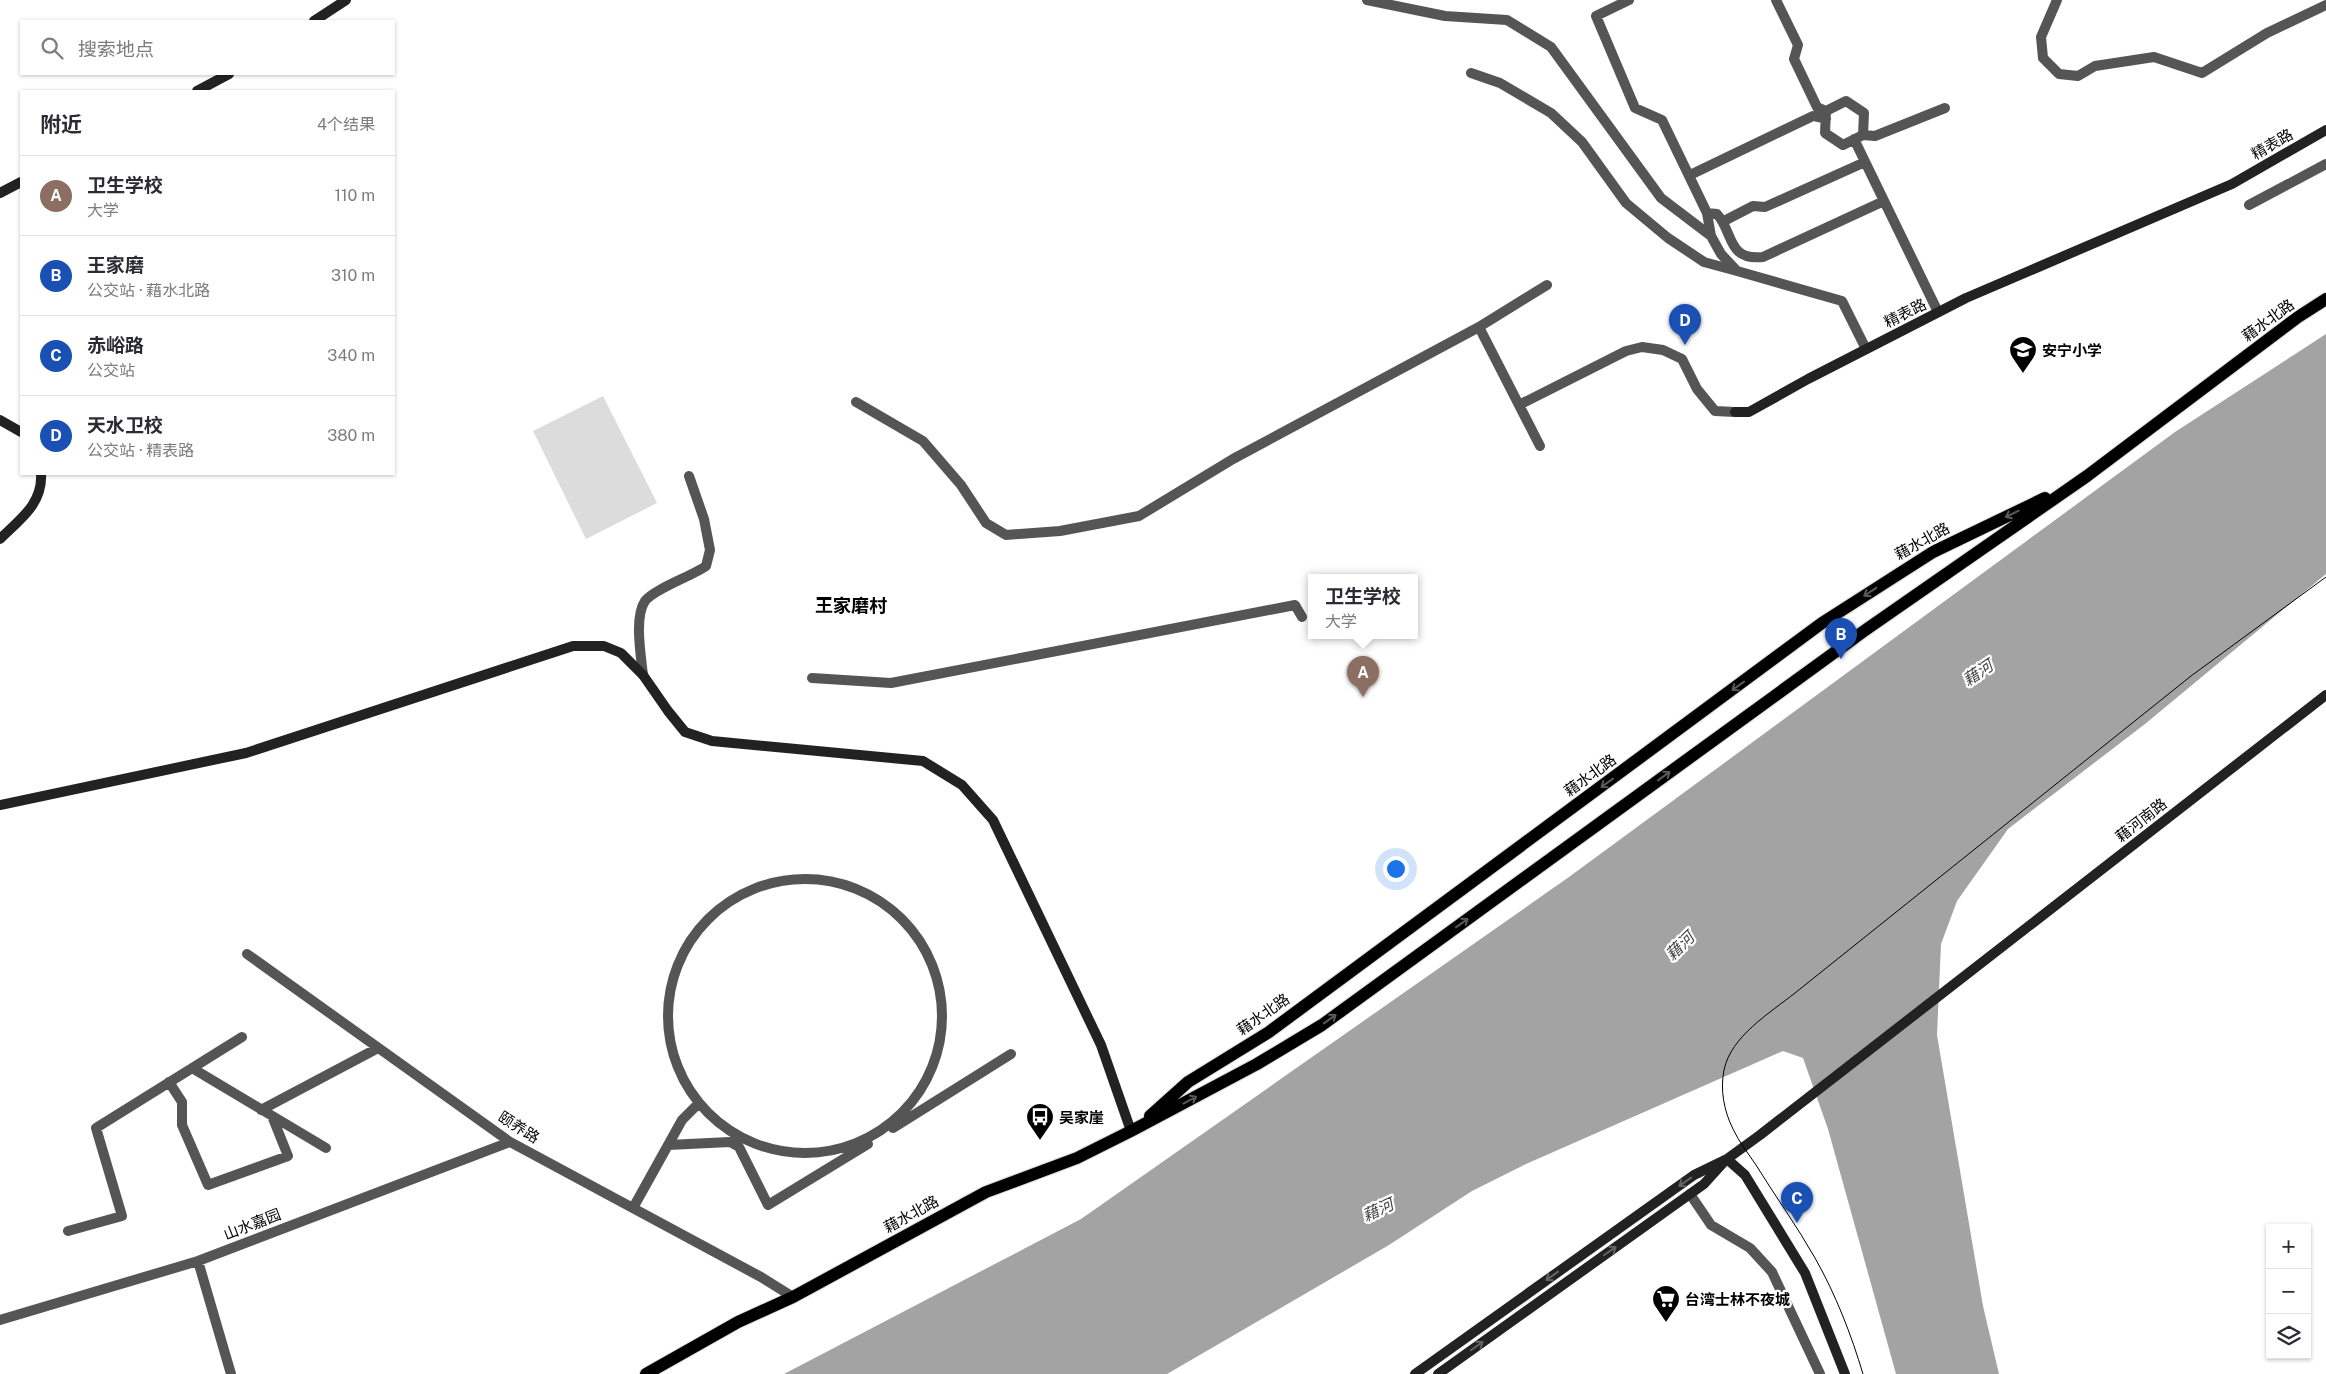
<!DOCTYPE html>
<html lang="zh">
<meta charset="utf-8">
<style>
:root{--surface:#fff;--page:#f7f7f7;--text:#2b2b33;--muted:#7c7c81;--line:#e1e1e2;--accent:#1a73e8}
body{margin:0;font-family:"Public Sans","Noto Sans SC",sans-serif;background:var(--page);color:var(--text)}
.controls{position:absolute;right:15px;bottom:15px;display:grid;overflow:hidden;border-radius:0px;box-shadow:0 1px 4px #0004}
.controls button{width:45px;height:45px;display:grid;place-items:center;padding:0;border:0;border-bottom:1px solid var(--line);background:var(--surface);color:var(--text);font:25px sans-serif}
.you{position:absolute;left:1395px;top:868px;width:18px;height:18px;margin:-12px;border:4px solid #fff;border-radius:50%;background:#1a73e8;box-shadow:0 0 0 8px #1a73e833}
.badge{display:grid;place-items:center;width:32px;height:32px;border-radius:50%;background:var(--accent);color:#fff;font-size:16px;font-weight:700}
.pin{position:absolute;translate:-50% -41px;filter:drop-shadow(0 1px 2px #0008)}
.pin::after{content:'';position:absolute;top:26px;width:18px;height:15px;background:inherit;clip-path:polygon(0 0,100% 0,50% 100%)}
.popup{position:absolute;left:1308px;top:574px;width:110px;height:65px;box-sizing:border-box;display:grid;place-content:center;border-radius:0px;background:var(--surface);filter:drop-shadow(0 1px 4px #0005);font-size:16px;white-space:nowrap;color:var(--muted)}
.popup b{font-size:19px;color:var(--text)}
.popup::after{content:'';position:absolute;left:50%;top:100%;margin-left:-10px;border:10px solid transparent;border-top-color:var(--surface)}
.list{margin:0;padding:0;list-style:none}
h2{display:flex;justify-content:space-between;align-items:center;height:65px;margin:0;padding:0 20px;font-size:21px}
h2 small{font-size:16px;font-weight:400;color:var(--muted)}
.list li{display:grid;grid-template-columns:32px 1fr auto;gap:15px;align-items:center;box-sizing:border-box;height:80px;padding:0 20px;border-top:1px solid var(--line)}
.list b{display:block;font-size:19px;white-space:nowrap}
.list p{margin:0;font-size:16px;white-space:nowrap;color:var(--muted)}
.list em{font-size:16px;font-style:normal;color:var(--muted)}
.icon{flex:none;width:28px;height:28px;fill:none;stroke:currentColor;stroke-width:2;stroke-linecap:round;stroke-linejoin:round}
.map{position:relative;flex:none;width:2326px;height:1374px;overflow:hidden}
.search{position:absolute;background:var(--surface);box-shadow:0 1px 4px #0004;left:20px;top:20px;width:375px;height:55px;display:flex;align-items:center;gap:12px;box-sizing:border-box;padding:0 18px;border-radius:0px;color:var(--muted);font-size:19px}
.panel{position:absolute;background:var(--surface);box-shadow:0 1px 4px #0004;left:20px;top:90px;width:375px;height:385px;border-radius:0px}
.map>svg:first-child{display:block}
.green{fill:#dcdcdc}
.water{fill:#a3a3a3}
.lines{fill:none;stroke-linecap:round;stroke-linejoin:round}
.primary-casing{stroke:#dbdbdb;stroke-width:14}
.street{stroke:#555;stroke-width:10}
.secondary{stroke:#222;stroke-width:10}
.primary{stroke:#000;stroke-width:12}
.tram{stroke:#000;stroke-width:1}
.oneway{stroke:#595959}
.oneway2{stroke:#646464}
.labels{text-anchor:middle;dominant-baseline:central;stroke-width:4.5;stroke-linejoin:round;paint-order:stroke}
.street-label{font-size:15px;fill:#000;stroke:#fff}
.poi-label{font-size:15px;font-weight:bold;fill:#000;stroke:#fff;text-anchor:start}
.water-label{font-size:16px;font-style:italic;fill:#444;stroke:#fff}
.quarter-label{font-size:18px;font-weight:bold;fill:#000;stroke:#fff}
</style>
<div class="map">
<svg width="2326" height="1374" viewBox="0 0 2326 1374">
<rect width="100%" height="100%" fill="#fff"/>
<!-- green -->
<path class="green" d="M603,396L657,503L586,539L533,431Z"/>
<!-- water -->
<path class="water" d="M2326,334V574L2145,724L2008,829L1957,901L1941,944L1937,1035L1983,1306L1999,1374H1896L1828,1129L1803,1058L1783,1051L1526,1164L1472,1191L1389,1245L1167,1374H784L1081,1219L1569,877L2175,432Z"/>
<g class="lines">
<defs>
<path id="primary" d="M1150,1116L1188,1082L1269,1032L1822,623L1933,552L2045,498
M646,1374L738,1322L793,1297L986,1192L1077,1158L1131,1131L1257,1064L1322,1025L1864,631L2087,476L2298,317L2326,299"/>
</defs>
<!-- primary casing -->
<use href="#primary" class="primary-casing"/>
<!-- street -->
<path class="street" d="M1367,0L1445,16L1507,20L1551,47L1661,198L1711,236L1721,254L1737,271L1842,301L1866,349
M1629,0L1596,16L1635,108L1662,120L1707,213L1711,236
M1776,0L1798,45L1794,59L1817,107L1826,111
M2057,0L2041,37L2043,58L2059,74L2078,76L2095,66L2154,57L2202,73L2267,33L2326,5
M1471,73L1500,83L1551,113L1582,142L1626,203L1668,238L1704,262L1737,271
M1846,101L1864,113L1863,135L1843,145L1825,133L1826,111Z
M1863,135L1875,136L1945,108
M1854,139L1938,312
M1690,175L1813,116L1826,119
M2249,205L2326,164
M1707,213L1717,214C1734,233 1727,261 1763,257L1884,201
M1724,221L1753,206L1765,207L1865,162
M1479,327L1540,446
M856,402L923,441L961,485L986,523L1006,535L1060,531L1139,516L1233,459L1479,327L1547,285
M1519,405L1626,351L1642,347L1663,350L1682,359L1697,389L1715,411L1735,412
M643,675C641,656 634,617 645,601C654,589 692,576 706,566L710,550L704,519L689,476
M812,678L891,683L1295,605L1302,617
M668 1016a137 137 0 1 1 274 0a137 137 0 1 1-274 0Z
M247,954L510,1142L761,1277L793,1297
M192,1068L326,1148
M169,1082L182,1102V1125L208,1185L288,1156L272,1116
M261,1110L378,1048
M893,1128L1011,1054
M668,1145L730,1142L739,1147L768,1205L868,1144
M1690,1194L1711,1225L1750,1248L1772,1272L1820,1374
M633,1208L682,1120L699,1103
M68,1231L122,1216L96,1128L242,1037
M198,1261L231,1374
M0,1320L198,1261L510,1142"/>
<!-- secondary -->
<path class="secondary" d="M314,21L346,0
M197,91L229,74
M0,193L21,182
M1735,412H1749L1808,379L1966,298L2232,184L2326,130
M0,420L21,432
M0,539C19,520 43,504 41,474
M0,805L246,753L573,646H604L621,653L643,675L668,711L685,732L712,741L923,761L962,785L993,820L1101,1045L1131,1131
M1727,1159L1745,1175L1805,1273L1845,1374
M1415,1374L1694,1175L1727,1159L1760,1135L2326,695
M1438,1374L1704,1184L1723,1163"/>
<!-- primary -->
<use href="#primary" class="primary"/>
<!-- tram -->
<path class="tram" d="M1863,1374C1851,1334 1836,1295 1815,1258C1797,1226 1775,1196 1756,1165C1748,1153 1739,1142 1733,1129C1724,1111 1720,1090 1724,1070C1731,1036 1770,1013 1795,993L2191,676L2326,577"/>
</g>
<!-- one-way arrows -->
<defs><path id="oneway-shaft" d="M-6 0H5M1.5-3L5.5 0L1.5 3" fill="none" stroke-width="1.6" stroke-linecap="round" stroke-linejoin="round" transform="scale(1.25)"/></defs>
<g class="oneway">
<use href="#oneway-shaft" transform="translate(2012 514) rotate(154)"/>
<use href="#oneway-shaft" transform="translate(1870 592) rotate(146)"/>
<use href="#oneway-shaft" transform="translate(1738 686) rotate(144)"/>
<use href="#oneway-shaft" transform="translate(1664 776) rotate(-36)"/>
<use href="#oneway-shaft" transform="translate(1607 783) rotate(144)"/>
<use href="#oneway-shaft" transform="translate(1462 923) rotate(-36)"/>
<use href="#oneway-shaft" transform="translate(1330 1019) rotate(-36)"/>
<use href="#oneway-shaft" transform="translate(1190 1100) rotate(-28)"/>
</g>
<g class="oneway2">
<use href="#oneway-shaft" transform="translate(1685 1182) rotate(144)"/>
<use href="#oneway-shaft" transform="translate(1610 1251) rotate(-35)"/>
<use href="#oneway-shaft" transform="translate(1552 1276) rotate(144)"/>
<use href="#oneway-shaft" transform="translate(1477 1346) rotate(-35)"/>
</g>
<!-- icons -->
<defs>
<symbol id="school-pin" viewBox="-11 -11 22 30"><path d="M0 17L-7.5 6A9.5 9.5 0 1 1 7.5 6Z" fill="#000" stroke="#fff"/><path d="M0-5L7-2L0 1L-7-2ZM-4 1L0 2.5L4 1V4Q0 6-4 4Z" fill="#fff"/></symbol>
<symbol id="bus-pin" viewBox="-11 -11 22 30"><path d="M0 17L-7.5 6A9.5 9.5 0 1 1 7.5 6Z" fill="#000" stroke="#fff"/><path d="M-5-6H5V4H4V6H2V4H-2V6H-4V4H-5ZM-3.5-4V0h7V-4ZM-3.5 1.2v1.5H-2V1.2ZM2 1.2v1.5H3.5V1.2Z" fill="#fff"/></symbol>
<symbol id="supermarket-pin" viewBox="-11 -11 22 30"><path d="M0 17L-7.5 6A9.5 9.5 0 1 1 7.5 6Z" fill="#000" stroke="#fff"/><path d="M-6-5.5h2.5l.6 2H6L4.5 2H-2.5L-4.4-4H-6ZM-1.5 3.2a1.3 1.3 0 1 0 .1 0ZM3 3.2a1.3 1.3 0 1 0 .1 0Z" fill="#fff"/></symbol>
</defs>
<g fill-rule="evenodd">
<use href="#school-pin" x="2007" y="334" width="32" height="43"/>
<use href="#bus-pin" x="1024" y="1101" width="32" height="43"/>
<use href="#supermarket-pin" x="1650" y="1283" width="32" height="43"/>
</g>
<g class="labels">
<!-- street labels -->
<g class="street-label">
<text transform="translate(2272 144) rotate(-30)">精表路</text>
<text transform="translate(1905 313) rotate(-27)">精表路</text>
<text transform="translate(2268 320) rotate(-36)">藉水北路</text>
<text transform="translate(1922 541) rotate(-29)">藉水北路</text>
<text transform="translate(1590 775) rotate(-36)">藉水北路</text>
<text transform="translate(2141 820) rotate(-38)">藉河南路</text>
<text transform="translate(1263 1014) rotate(-35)">藉水北路</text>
<text transform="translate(519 1127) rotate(32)">颐养路</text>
<text transform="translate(911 1214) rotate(-29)">藉水北路</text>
<text transform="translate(252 1224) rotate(-21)">山水嘉园</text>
</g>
<!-- poi labels -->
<g class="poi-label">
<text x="2042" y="350">安宁小学</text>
<text x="1059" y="1117">吴家崖</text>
<text x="1685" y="1299">台湾士林不夜城</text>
</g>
<!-- water labels -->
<g class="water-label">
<text transform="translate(1978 673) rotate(-34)">藉河</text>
<text transform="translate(1680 946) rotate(-45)">藉河</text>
<text transform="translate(1378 1210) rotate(-25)">藉河</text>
</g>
<!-- quarter labels -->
<g class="quarter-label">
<text x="851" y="605">王家磨村</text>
</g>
</g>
</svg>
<div class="controls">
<button>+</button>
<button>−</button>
<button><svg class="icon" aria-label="layers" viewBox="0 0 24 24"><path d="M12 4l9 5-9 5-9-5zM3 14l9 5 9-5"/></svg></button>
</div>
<div class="you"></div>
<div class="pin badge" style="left:1363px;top:697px;background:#8d6e63">A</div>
<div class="popup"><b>卫生学校</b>大学</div>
<div class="pin badge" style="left:1841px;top:659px;background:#1a4fb4">B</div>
<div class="pin badge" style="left:1797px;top:1223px;background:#1a4fb4">C</div>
<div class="pin badge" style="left:1685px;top:345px;background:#1a4fb4">D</div>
<div class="search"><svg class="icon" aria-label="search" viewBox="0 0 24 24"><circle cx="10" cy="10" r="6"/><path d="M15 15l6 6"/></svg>搜索地点</div>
<section class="panel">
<h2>附近<small>4个结果</small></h2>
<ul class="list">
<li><span class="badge" style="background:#8d6e63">A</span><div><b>卫生学校</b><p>大学</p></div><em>110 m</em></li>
<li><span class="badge" style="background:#1a4fb4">B</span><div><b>王家磨</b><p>公交站 · 藉水北路</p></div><em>310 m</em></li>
<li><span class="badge" style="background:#1a4fb4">C</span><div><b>赤峪路</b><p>公交站</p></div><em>340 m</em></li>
<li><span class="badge" style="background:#1a4fb4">D</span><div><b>天水卫校</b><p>公交站 · 精表路</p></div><em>380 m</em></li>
</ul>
</section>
</div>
